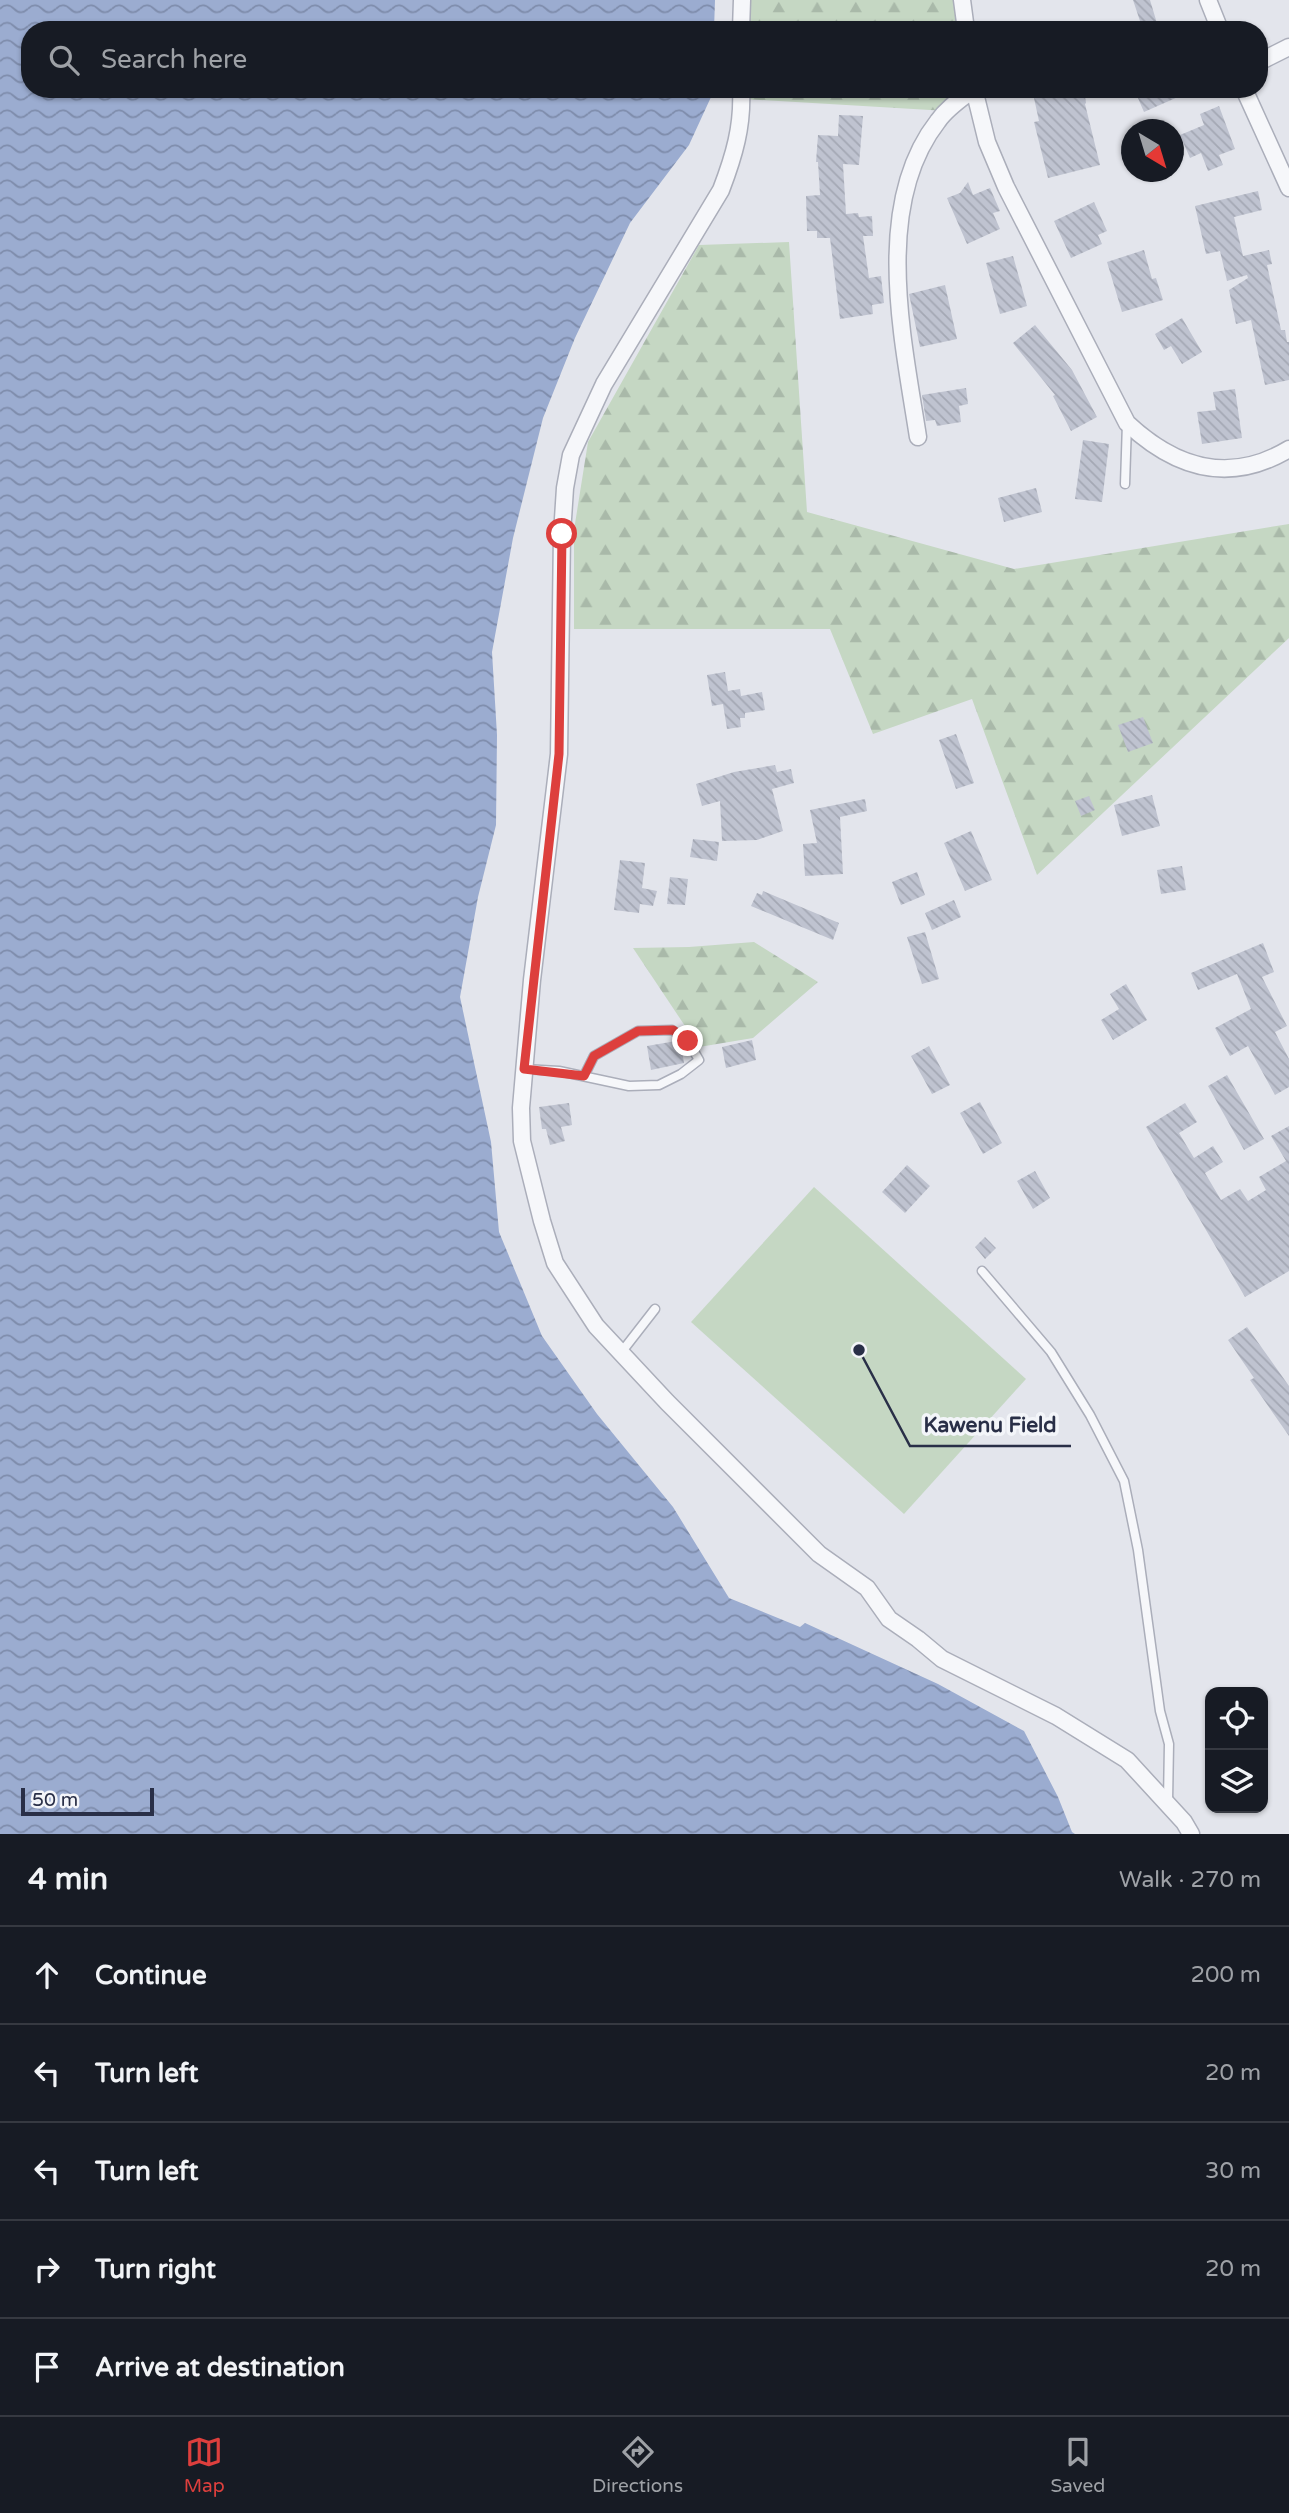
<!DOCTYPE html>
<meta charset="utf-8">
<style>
:root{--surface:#171b24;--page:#242831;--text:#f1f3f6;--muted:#9ea1a6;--line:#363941;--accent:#dd3f3d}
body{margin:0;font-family:"Varela Round",sans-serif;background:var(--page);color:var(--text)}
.controls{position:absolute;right:21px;bottom:21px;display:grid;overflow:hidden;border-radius:14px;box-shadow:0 2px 5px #0004}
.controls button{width:63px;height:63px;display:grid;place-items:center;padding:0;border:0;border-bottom:2px solid var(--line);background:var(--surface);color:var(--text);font:35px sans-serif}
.compass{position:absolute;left:1121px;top:119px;width:63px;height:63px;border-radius:50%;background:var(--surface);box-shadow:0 2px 5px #0004;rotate:142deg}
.scale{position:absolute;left:21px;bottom:18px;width:133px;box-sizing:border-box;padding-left:7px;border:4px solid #292f47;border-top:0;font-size:19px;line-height:24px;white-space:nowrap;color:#292f47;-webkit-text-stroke:5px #f3f5f9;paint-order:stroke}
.stop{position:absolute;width:21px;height:21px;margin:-16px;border:5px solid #dd3f3d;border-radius:50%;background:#fff}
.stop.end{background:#dd3f3d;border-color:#fff;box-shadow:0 2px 7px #0008}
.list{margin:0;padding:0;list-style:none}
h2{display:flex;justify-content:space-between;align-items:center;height:91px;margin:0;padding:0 28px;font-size:30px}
h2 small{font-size:23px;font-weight:400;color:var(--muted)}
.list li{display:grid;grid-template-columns:46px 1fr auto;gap:21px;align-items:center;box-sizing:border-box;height:98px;padding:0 28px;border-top:2px solid var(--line)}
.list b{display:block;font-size:26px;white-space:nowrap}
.list em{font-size:23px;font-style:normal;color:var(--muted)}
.icon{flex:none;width:38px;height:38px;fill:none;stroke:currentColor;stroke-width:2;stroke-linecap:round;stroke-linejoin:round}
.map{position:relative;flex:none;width:1289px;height:1834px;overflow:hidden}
.search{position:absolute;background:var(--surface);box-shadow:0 2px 5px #0004;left:21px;right:21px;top:21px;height:77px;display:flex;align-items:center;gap:18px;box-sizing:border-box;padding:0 24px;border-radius:28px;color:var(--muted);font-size:26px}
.sheet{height:581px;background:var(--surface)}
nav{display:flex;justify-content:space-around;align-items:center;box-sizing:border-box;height:98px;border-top:2px solid var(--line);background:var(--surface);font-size:19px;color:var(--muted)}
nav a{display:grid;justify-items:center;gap:4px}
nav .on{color:var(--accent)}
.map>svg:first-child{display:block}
.forest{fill:url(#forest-firs)}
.pitch{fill:#c5d7c3}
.water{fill:url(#water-waves)}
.building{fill:url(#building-back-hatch)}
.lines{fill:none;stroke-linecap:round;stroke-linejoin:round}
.service-casing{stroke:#abaeba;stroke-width:11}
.minor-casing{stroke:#abaeba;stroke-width:19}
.service{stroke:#f6f7fa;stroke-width:8}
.minor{stroke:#f6f7fa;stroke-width:16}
.route{stroke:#dd3f3d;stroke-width:9}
.leader{fill:none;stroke:#292f47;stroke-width:2.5}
.callout-dot{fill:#292f47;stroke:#f3f5f9;stroke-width:2.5}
.callout-label{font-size:21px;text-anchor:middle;font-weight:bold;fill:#292f47;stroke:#f3f5f9;stroke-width:7;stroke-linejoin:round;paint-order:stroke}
</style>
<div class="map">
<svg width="1289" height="1834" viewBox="0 0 1289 1834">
<defs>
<pattern id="forest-firs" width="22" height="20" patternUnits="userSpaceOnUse" patternTransform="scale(1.75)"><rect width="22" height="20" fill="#c5d7c3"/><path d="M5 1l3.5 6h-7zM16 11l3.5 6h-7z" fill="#a9b9a9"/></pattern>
<pattern id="water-waves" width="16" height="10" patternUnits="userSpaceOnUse" patternTransform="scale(1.75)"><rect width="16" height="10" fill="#9bacd0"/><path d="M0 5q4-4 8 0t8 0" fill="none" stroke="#7e8cab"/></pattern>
<pattern id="building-back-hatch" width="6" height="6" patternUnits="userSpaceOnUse" patternTransform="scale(1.75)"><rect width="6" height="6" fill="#bfc3d0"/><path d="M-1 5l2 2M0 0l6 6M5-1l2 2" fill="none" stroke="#a4a8b4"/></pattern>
</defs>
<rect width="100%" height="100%" fill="#e3e5ec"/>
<!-- forest -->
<path class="forest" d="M747,0H960L964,30H746Z
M743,89H972L947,111L743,99Z
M789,242L807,512L1014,569L1289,524V638L1037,875L972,699L873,734L830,629H574V530L588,442L699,245Z
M754,942L818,982L753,1038L699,1047L633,948L689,947Z"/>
<!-- pitch -->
<path class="pitch" d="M814,1187L1026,1379L904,1514L691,1322Z"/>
<!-- water -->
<path class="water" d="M0,0H715L714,30H30V89H712L711,97L689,145L630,223L575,338L543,418L513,538L492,652L497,735L496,825L478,897L460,997L491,1142L499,1232L542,1336L597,1414L673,1507L729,1598L800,1627L805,1623L938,1684L1024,1731L1058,1797L1072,1832L1075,1834H0Z"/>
<!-- building -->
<path class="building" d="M1133,0H1150L1159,30H1143Z
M1032,89H1084L1086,103L1085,104L1100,165L1048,178L1034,122L1039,121Z
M1134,89H1196L1144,112Z
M1219,106L1235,149L1219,155L1223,165L1208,171L1201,153L1190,158L1180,135L1204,125L1200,114Z
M839,115L863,116L859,165L843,164L846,214L858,213L859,217L872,216L873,236H863L869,278L881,276L884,303L872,305L873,314L840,319L830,238H817V231H807L806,196L820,195L818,162H816L818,135L838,136Z
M968,182L973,195L990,188L1000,211L993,213L1000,229L967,244L947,198L960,193Z
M1258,191L1262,210L1234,217L1243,256L1269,250L1272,264L1267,265L1281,330H1285L1287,342H1289V380L1265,385L1251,320L1236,324L1229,290L1248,278L1247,275L1227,281L1220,251L1206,254L1195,206Z
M1094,202L1107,231L1098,235L1102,244L1071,258L1054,221Z
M1144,250L1152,279L1156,278L1163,300L1122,312L1107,262Z
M1013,256L1027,306L1000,314L986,263Z
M945,285L957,339L920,347L909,294Z
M1182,318L1202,352L1182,364L1171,346L1164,350L1155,334Z
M1035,325L1072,370L1097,417L1071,431L1053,396L1055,395L1013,343Z
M966,388L968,404L959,406L961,422L937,426L935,420L926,421L922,395Z
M1235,389L1242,438L1202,444L1197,412L1216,410L1213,392Z
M1083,440L1109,444L1102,502L1075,499Z
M1036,488L1042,512L1004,522L998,498Z
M725,672L728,691L740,689L741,696L762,692L765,710L745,713V718H740L741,727L727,729L723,704L712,706L707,675Z
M1143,717L1153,743L1128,752L1118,725Z
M956,734L974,783L956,789L939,740Z
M775,765L777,772L791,769L794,783L772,789L783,831L757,840L722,841L720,801L702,806L696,784L734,772Z
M1152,795L1160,826L1122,836L1114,805Z
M1089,796L1095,810L1081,816L1075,801Z
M865,799L867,811L840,817L843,874L805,876L803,844L817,843L810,810Z
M971,831L992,880L965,891L944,843Z
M693,839L719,842L717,861L690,857Z
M620,860L645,863L642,888L657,891L653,906L640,904L639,913L614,910Z
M1182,866L1186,890L1161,894L1157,870Z
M917,872L925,895L901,905L892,882Z
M670,877L688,879L685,905L667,904Z
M763,891L839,923L833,940L751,906L757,893L762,895Z
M954,900L961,917L932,930L925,913Z
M925,932L939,979L922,984L907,937Z
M1263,943L1274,972L1262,977L1287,1026L1275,1032L1289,1059V1087L1275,1095L1248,1046L1230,1056L1215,1028L1251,1009L1237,974L1198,990L1191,973Z
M1126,984L1147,1020L1113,1040L1101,1020L1119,1009L1110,994Z
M752,1040L756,1060L726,1068L722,1047Z
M676,1041L681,1044L684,1063L651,1070L647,1046Z
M929,1046L950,1085L932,1094L911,1056Z
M1227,1075L1264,1139L1244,1150L1208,1086Z
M980,1102L1002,1143L983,1154L960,1113Z
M569,1103L572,1125L561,1127L565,1141L550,1145L546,1129H542L539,1107Z
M1185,1103L1197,1122L1179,1133L1194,1158L1213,1146L1223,1162L1205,1173L1221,1200L1240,1189L1248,1201L1266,1190L1259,1177L1286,1161L1271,1136L1289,1126V1271L1245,1297L1146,1127Z
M907,1165L930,1186L905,1213L882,1192Z
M1035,1171L1050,1198L1033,1209L1017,1181Z
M985,1237L996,1248L985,1259L975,1247Z
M1247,1327L1289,1386V1436L1250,1380L1254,1378L1228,1340Z"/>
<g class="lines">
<defs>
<path id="service" d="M1125,484L1127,423
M524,1069L559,1071L629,1086L659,1085L681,1074L699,1060L688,1041L672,1030L638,1031L594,1056L584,1076
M982,1271L1051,1352L1090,1415L1124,1481L1138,1550L1160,1711L1169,1744L1168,1801
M620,1354L655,1309"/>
<path id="minor" d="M962,0L966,30
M1208,0L1220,30
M741,30L742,0
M1259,62L1289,47
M741,89C743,126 734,156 721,190L604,384L571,455L565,488L562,534L559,754L532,980L521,1108L522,1141L542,1221L555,1263L596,1326L667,1402L819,1554L867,1588L889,1619L918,1639L942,1659L1056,1716L1127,1760L1184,1822L1191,1834
M974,89L987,142L1006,187L1127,423C1175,468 1229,485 1289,449
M1244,89L1289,188
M918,437C903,340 872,205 938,121C947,108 961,99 974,89"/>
</defs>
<!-- service casing -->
<use href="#service" class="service-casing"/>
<!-- minor casing -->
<use href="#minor" class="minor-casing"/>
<!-- service -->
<use href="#service" class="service"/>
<!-- minor -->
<use href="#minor" class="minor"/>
</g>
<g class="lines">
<!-- route -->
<path class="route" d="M562,534L559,754L524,1069L584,1076L594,1056L638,1031L673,1030L688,1041"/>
</g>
<!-- callouts -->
<path class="leader" d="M859 1350L910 1446H1071"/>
<circle class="callout-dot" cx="859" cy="1350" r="7"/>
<g class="callout-label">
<text x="990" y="1432">Kawenu Field</text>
</g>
</svg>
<div class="controls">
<button><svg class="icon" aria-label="locate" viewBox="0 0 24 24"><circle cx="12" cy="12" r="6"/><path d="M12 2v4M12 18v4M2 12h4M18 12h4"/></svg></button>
<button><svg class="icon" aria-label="layers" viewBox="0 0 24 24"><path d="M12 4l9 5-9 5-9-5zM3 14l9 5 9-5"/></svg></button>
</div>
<svg class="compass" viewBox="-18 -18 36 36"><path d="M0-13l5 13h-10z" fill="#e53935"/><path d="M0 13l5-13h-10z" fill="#9ea1a6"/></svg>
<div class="scale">50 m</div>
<div class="stop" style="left:562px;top:534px"></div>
<div class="stop end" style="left:688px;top:1041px"></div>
<div class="search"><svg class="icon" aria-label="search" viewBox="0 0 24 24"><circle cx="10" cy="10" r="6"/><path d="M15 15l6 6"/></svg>Search here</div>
</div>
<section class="sheet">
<h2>4 min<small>Walk · 270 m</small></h2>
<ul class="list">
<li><svg class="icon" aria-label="ahead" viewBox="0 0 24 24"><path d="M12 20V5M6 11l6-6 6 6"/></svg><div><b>Continue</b></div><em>200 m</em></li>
<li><svg class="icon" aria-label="left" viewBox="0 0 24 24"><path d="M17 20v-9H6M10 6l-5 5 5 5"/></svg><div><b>Turn left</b></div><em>20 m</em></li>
<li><svg class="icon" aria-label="left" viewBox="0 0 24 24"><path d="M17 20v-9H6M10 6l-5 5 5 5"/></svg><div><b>Turn left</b></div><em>30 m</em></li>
<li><svg class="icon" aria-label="right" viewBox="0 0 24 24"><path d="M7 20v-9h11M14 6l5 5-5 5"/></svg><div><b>Turn right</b></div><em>20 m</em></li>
<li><svg class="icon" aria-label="arrive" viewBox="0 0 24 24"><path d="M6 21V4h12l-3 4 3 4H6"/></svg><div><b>Arrive at destination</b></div></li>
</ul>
</section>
<nav>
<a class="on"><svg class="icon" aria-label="map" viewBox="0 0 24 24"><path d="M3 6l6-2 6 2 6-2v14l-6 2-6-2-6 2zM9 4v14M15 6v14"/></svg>Map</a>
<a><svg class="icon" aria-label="directions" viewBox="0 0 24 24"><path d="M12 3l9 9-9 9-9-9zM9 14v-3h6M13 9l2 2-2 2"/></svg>Directions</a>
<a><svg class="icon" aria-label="saved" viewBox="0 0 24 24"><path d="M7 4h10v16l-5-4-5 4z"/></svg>Saved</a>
</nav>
